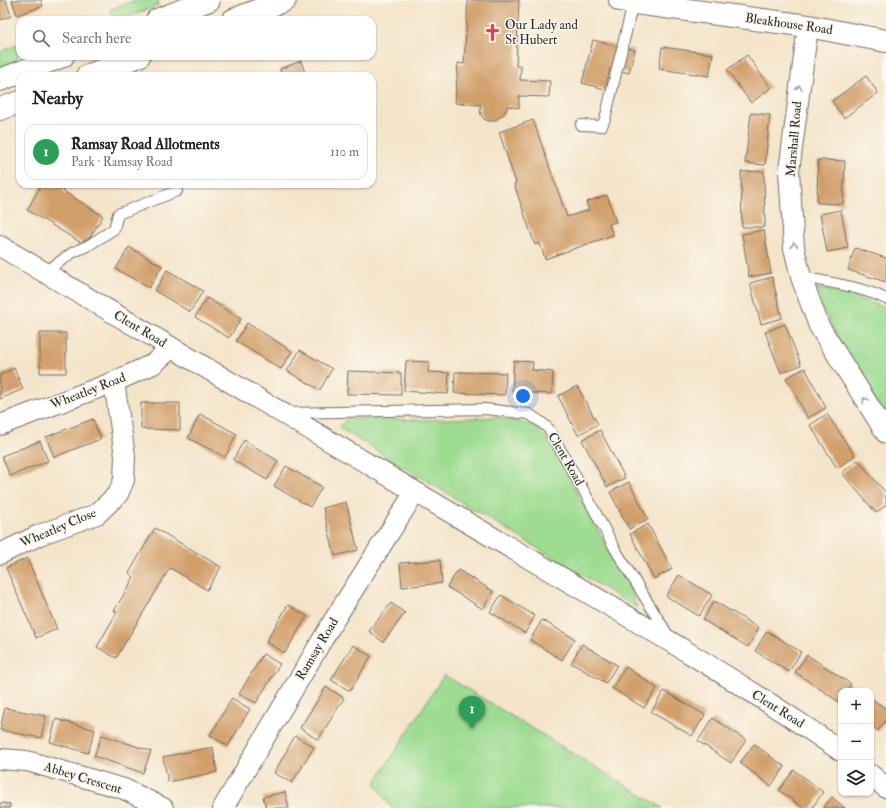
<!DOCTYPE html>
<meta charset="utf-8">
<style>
:root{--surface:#fff;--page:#f6f6f6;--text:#222;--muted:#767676;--line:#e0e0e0;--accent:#1a73e8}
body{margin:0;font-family:"IM FELL Double Pica",serif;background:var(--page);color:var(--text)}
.controls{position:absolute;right:12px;bottom:12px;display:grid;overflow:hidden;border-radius:8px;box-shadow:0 1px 3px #0004}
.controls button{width:36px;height:36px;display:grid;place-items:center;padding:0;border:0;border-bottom:1px solid var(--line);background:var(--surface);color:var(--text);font:20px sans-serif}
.you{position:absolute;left:523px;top:396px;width:14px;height:14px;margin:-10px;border:3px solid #fff;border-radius:50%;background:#1a73e8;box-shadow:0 0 0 6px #1a73e833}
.badge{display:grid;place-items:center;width:26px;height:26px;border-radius:50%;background:var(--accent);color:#fff;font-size:13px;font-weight:700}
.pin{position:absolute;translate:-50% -33px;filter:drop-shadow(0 1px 2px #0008)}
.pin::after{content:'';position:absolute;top:21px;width:14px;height:12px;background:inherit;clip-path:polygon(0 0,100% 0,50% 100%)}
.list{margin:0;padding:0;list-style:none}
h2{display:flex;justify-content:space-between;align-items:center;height:52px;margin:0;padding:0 16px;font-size:17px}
h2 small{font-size:13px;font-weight:400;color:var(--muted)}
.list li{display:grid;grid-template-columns:26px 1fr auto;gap:12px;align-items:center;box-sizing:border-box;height:56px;margin:0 8px 8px;padding:0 8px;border:1px solid var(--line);border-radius:12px}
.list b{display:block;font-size:15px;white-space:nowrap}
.list p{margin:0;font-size:13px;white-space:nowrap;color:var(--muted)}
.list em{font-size:13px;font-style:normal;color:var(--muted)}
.icon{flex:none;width:22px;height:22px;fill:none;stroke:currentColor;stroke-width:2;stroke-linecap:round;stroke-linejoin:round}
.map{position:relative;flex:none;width:886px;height:808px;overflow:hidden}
.search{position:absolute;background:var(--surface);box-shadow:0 1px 3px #0004;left:16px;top:16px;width:360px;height:44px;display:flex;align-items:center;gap:10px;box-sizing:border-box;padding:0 14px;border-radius:12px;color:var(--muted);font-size:15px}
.panel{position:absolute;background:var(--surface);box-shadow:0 1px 3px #0004;left:16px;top:72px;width:360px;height:116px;border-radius:12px}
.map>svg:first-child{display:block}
.green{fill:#9ddc91;stroke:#64845e}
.building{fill:#d19f6b}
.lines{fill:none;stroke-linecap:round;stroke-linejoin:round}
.service-casing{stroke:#716c62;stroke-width:12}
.minor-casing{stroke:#716c62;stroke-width:22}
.tertiary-casing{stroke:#716c62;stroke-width:24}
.trunk-casing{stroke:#716c62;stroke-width:24}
.service{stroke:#fff;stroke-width:10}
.minor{stroke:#fff;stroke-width:20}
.tertiary{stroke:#fff;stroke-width:22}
.trunk{stroke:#fff;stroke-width:22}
.oneway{stroke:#a0a0a0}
.labels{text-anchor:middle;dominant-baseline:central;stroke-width:3;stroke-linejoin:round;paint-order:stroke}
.street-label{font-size:13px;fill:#2b2b2b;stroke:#fbf7ec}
.poi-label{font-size:13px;fill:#2b2b2b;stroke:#fbf7ec;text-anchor:start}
</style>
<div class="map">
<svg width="886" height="808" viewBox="0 0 886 808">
<rect width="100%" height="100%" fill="#fbf7ec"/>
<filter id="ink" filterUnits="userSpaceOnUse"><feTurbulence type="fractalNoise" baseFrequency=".025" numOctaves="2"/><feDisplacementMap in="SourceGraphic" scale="8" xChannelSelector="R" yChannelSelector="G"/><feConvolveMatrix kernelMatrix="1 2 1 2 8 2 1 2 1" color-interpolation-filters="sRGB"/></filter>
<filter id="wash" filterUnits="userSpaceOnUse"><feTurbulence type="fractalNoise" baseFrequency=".012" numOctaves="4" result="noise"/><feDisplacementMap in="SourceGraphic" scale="16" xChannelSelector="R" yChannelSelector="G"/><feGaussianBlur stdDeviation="0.9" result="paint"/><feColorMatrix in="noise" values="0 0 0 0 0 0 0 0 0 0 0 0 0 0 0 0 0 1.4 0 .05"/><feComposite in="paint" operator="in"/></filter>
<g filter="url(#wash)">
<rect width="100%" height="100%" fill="#f4e4c9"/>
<!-- green -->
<path class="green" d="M135,0H159L158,5L123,19L118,20L113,16L110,10Z
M16,45L18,57L15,61L0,67V52Z
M817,288L848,295L886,308V416L870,395L824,312Z
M497,417L535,426L549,442L630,589L637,608L339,428L347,418L421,420Z
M444,675L663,808H391L375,783Z"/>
<g id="blocks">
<!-- building -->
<path class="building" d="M0,0H6L11,16L0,20Z
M12,0H41L43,6L17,15Z
M468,0H519L516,66H521L520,80L550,81L549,97L519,96V108L508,106L504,114L494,121H489L484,119L481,115L480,109L481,105L455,103L458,63L464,64Z
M593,40L635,50L629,73L610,68L605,89L582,83Z
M662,47L713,54L709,76L659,69Z
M747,55L771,88L751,103L727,70Z
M301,61L306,76H275L281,73L280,69Z
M866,76L878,93L844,118L832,101Z
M751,113L770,115L765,165L745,163Z
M533,120L567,217L589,210L586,202L607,195L616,222L609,224L613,235L545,259L540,243L535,245L514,184L516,183L499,132Z
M818,160L845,161L843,204L817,203Z
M764,171L765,227H742L741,172Z
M42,184H63L66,186L63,191L103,216L85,245L27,210Z
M841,210L848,248L827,252L820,214Z
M764,230L771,273L749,277L742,234Z
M129,247L162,266L149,288L116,269Z
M855,248L886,258V282L848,270Z
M167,270L203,291L190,312L155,291Z
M772,277L782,318L761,324L750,283Z
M207,298L241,319L229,338L195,317Z
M247,323L292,351L281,369L236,341Z
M785,324L801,365L781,373L765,332Z
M40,333H66V373H40Z
M300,350L332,369L320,390L287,371Z
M406,361L429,362L428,372L449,373L448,394L404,391Z
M514,361L533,362L532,370L553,372L552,394L512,392Z
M14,368L23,389L0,399V375Z
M805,368L826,408L808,418L786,378Z
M348,371L401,373V395L347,394Z
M455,372L506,373L505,395L454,393Z
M577,386L598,424L578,435L558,396Z
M141,403H180V430L141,429Z
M200,414L237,434L225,457L188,438Z
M827,414L855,456L837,468L810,425Z
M93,419L101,439L54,457L46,437Z
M600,430L625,478L607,487L582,440Z
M244,440L278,461L267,480L233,460Z
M40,441L48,461L10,476L2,456Z
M858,460L886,493V505L876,513L842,473Z
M286,466L322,487L310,507L274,486Z
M629,482L648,519L629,529L610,492Z
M346,502L358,550L335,556L323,508Z
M648,524L672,569L654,579L630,534Z
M155,528L221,567L207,590L170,568L116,658L97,647L117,612L114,611L134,577L129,573Z
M27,558L57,629L36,638L6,568Z
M440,560L442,583L402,587L400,563Z
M458,570L493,591L483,609L447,587Z
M679,575L712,595L699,616L666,596Z
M501,595L535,616L525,633L490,612Z
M714,601L759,628L748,647L703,620Z
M391,603L405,613L383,642L369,631Z
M288,605L307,616L285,653L266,642Z
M542,620L575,639L562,660L530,640Z
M767,631L801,652L789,672L755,651Z
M582,644L617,665L606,683L571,663Z
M353,645L371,656L350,691L331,680Z
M263,654L280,664L256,703L239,694Z
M807,655L851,684L847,691H841V699L839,702L795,672Z
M626,667L657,688L644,708L612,688Z
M326,687L344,698L318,740L300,728Z
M664,691L705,715L692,736L651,712Z
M232,698L250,709L228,746L210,735Z
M871,698L886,709V720L878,731L871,725Z
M5,708L46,716L41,738L0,730Z
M713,718L746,740L731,763L698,741Z
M56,719L95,730L88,753L50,742Z
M102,735L151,751L143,773L94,756Z
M295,736L314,747L292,783L274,773Z
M754,744L785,767L771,786L740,763Z
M213,747L217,772L168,782L163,757Z
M794,770L823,792L812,808H803L779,790Z
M285,792L289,808H266L263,797Z
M832,797L845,808H823Z
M0,803L10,804L9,808H0Z"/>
</g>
</g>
<g filter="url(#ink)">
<use href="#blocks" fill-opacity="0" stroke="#716c62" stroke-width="1"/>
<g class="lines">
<defs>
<path id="service" d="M581,125L602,126L605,119L633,3
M45,272L72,253L89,245L114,229L118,214L177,191
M801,277C828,282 862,287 886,299
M288,413L485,409L529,414L541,422L549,429L591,504L615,549L668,635"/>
<path id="minor" d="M808,26L789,171L794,248L801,277L819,326L886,433
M0,246C153,336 305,428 458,517C587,593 718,666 841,751
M0,425L114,382L153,364L171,348
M0,554L39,535L97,514L118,494L124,480L125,456L114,382
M0,759L27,761L124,789L163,808
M871,775L886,788
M223,808L334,620L415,492"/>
<path id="tertiary" d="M620,0L635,3L808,26L886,41"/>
<path id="trunk" d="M157,20L209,0
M233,20L285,0
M87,76L139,56
M0,80L63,56
M0,109L20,102"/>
</defs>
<!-- service casing -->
<use href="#service" class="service-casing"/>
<!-- minor casing -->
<use href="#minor" class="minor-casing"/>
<!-- tertiary casing -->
<use href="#tertiary" class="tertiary-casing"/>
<!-- trunk casing -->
<use href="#trunk" class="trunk-casing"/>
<!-- service -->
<use href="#service" class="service"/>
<!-- minor -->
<use href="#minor" class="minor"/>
<!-- tertiary -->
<use href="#tertiary" class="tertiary"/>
<!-- trunk -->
<use href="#trunk" class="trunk"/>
</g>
<!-- one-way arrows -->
<defs><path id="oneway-chevron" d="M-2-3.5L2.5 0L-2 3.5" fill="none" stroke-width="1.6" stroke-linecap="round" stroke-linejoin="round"/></defs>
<g class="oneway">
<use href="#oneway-chevron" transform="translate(799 88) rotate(-82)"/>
<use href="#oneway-chevron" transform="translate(794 245) rotate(-97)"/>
<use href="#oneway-chevron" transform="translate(865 400) rotate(-122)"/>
</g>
</g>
<!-- icons -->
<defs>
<symbol id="church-bare" viewBox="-9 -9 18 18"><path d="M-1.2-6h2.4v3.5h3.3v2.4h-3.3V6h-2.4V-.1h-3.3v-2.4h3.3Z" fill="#d1495b" stroke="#fbf7ec" stroke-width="2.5" paint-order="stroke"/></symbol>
</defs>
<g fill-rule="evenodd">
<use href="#church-bare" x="480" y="20" width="25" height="25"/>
</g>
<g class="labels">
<!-- street labels -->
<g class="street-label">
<text transform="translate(789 24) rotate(8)">Bleakhouse Road</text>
<text transform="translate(794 139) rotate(-85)">Marshall Road</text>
<text transform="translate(140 329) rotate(31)">Clent Road</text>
<text transform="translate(88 391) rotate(-21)">Wheatley Road</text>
<text transform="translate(566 459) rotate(60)">Clent Road</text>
<text transform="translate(58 528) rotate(-23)">Wheatley Close</text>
<text transform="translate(317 649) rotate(-59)">Ramsay Road</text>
<text transform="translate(778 709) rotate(32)">Clent Road</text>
<text transform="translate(83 778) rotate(17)">Abbey Crescent</text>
</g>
<!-- poi labels -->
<g class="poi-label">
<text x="505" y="25">Our Lady and<tspan x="505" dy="15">St Hubert</tspan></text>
</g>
</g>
</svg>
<div class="controls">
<button>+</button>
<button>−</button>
<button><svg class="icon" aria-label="layers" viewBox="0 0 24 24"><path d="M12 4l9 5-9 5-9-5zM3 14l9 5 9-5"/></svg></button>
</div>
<div class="you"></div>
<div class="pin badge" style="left:472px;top:729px;background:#2e9e5b">1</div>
<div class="search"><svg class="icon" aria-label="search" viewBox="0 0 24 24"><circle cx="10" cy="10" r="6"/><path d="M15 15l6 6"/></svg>Search here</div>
<section class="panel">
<h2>Nearby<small></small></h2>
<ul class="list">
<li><span class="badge" style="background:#2e9e5b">1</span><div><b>Ramsay Road Allotments</b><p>Park · Ramsay Road</p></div><em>110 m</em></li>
</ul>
</section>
</div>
